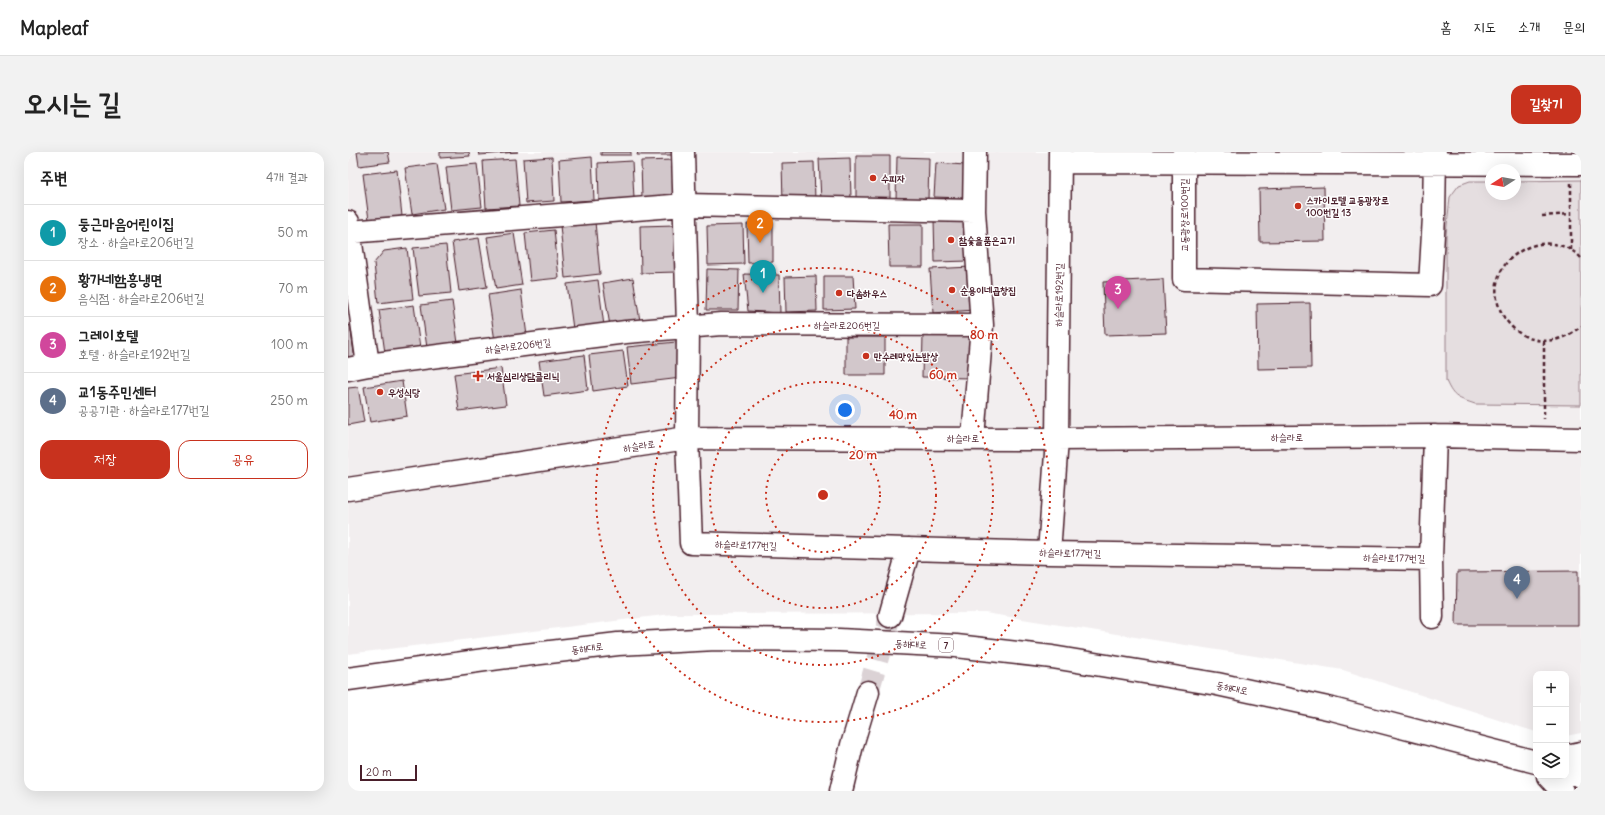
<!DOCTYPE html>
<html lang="ko">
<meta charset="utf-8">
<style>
:root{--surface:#fff;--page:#f2f2f2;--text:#222;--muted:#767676;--line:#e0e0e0;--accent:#c8321e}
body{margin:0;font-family:Delius,"Poor Story",sans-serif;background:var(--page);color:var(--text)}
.controls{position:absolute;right:12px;bottom:12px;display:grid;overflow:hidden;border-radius:8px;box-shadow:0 4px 16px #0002}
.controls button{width:36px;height:36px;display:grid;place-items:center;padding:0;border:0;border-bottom:1px solid var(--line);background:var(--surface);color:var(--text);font:20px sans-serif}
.compass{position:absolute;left:1137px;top:12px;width:36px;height:36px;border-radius:50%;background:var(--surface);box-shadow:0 4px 16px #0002;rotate:259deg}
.scale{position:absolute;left:12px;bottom:10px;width:57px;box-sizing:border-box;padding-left:4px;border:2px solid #4a1f2b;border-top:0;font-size:11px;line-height:14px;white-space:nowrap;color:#4a1f2b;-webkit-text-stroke:3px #fff;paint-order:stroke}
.you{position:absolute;left:497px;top:258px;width:14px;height:14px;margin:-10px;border:3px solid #fff;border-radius:50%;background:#1a73e8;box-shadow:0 0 0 6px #1a73e833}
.badge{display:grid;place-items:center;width:26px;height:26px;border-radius:50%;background:var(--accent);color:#fff;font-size:13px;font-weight:700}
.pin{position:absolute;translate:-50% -33px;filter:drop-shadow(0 1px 2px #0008)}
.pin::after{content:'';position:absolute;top:21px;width:14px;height:12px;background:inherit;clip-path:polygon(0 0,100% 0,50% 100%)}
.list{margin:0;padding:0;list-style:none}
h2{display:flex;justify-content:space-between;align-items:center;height:52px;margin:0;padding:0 16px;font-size:17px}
h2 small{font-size:13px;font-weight:400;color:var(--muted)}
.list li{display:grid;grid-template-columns:26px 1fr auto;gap:12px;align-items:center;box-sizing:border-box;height:56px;padding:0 16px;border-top:1px solid var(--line)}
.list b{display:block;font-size:15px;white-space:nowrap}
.list p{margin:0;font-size:13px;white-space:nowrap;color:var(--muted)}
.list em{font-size:13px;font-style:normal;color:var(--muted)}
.actions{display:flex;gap:8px;padding:12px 16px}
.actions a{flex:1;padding:9px 0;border:1px solid var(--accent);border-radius:12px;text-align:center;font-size:14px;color:var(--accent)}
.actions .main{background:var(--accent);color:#fff}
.icon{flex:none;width:22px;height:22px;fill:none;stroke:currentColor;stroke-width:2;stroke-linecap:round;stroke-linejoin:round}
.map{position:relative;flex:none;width:1233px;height:639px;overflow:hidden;border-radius:12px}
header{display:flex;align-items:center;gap:24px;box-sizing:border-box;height:56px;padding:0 20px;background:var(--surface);border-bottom:1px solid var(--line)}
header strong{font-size:19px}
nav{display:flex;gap:22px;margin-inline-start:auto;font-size:14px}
.intro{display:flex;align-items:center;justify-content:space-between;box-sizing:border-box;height:96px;padding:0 24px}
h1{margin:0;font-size:28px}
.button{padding:10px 18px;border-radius:12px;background:var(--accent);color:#fff;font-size:14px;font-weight:700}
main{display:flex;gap:24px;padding:0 24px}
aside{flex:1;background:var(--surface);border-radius:12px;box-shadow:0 4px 16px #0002}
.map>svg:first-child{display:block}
.built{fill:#f2eeef;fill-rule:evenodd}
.green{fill:#e5dee0;stroke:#987e86}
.building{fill:#d2c7cb;stroke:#4a1f2b}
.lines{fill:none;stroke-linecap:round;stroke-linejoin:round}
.minor-tunnel{stroke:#dbd2d5;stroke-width:22;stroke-dasharray:22 11;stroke-linecap:butt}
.minor-casing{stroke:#4a1f2b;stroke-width:25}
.major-casing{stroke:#4a1f2b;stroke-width:25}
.path{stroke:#4a1f2b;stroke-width:2.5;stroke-dasharray:4 3;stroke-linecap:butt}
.minor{stroke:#fff;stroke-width:22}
.major{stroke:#fff;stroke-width:22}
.ring{fill:none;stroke:#c8321e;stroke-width:2;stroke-dasharray:2 4}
.poi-dot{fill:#c8321e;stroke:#fff;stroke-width:1.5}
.labels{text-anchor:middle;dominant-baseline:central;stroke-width:3;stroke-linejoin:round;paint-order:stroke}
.shield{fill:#fff;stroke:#80626b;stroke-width:1}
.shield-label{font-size:9px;font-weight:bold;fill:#4a1f2b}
.poi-label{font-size:10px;font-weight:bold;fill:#4a1f2b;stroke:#fff;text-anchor:start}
.street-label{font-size:10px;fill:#4a1f2b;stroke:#fff}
.centre{fill:#c8321e;stroke:#fff;stroke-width:2}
.ring-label{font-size:12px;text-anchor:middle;font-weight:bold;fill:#c8321e;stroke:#fff;stroke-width:3;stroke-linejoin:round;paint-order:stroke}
</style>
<header>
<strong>Mapleaf</strong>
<nav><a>홈</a><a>지도</a><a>소개</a><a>문의</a></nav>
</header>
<div class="intro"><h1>오시는 길</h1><a class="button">길찾기</a></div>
<main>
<aside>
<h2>주변<small>4개 결과</small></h2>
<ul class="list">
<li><span class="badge" style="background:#0f9aa8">1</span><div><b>둥근마음어린이집</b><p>장소 · 하슬라로206번길</p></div><em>50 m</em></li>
<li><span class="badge" style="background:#e8710a">2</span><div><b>황가네함흥냉면</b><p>음식점 · 하슬라로206번길</p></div><em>70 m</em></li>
<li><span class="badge" style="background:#d1479c">3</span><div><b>그레이호텔</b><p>호텔 · 하슬라로192번길</p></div><em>100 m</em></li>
<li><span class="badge" style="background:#5c6f8a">4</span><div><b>교1동주민센터</b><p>공공기관 · 하슬라로177번길</p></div><em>250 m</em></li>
</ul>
<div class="actions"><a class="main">저장</a><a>공유</a></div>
</aside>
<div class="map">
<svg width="1233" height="639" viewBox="0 0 1233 639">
<rect width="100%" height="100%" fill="#fff"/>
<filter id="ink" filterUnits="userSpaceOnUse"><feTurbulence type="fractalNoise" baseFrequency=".025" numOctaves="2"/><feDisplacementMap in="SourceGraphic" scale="8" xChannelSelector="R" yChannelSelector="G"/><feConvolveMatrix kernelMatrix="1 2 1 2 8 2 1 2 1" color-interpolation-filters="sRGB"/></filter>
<g filter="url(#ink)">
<!-- built -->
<path class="built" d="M0,0H1233V581L1218,584V522H1188V580L995,518L637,461L324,462L0,502ZM1143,18H1167V42H1143Z"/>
<!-- green -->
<path class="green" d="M1233,28V253L1127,252C1110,246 1106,247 1098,229V83L1102,45L1111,33L1122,29H1143V42H1167V29Z"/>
<!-- building -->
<path class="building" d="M9,0H40L42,10L11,14Z
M92,0H121L122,4L92,6Z
M130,0H170L131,3Z
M253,0H283V3H253Z
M290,0H324V3H289Z
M508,4H542V48H508Z
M204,5L206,49L178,51L175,7Z
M244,5L246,48L213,50L211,8Z
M549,5L581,6L580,48H548Z
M502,6L503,47L473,48L471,7Z
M167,7L171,54L138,56L135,9Z
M325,8L326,45L294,46L293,9Z
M284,9L286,46L251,48L250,11Z
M466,10L467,50L435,51L434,11Z
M588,11L617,13L616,46L586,45Z
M89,12L96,57L64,62L57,16Z
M129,12L134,55L103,58L98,15Z
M49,18L54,64L21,68L15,22Z
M976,35L977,89L912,90L911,37Z
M586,67H619L621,109L587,110Z
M247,70L252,122L217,126L212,73Z
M425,71V110L400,111L399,72Z
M540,72H575V115H541Z
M327,73L329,120L293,121L292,74Z
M395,73L396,112L360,113L359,74Z
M206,78L211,126L182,129L177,81Z
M166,81L174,133L148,137L139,85Z
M131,86L139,135L111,139L104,90Z
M98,93L103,141L71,144L65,96Z
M59,96L65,147L30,151L26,111L36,99Z
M623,115L626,158L585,161L582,117Z
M359,117L391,118L390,158H358Z
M396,122L431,123L432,161L400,159Z
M468,124L469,159L438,160L437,125Z
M476,124H505L507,157L476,158Z
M285,126L292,169L262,174L255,131Z
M815,127L818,181L757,183L755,130Z
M250,128L256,174L225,177L219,132Z
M173,138L179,184L147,189L140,143Z
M104,149L110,191L79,196L73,153Z
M962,151L963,216L910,217L909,152Z
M66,153L72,196L37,201L31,158Z
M2,173L7,208L0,209V174Z
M575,183L623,184L622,226L574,225Z
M498,185H537V223H498Z
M328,190L333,226L283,232L279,195Z
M275,199L280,234L245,239L241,203Z
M236,203L240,238L196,244L191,209Z
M153,216L158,253L111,259L106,222Z
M54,229L59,264L22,270L16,235Z
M10,235L16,270L0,273V236Z
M1230,419V473H1108L1109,420Z"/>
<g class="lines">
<!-- minor-tunnel -->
<path class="minor-tunnel" d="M520,540L542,464"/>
<defs>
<path id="minor" d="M335,0L340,175L339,286L343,391L701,401L1083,407
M836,0V127L1082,133L1086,65L1087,0
M712,10L1233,12
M0,70L20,213
M1,80L337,53L626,59
M0,217L20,213L278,180L373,172L634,173
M625,286L634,173L626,59L627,0
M0,337L339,286L709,287L1087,284L1233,287
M701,401L709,287L712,0
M542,464L561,397
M1084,465L1083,407L1087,284
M493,639L504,593L520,540"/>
<path id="major" d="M0,527L151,506L270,492L368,487L491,488L608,494L704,505L869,532L984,557L1188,610
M1218,604L1233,601
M1218,619L1233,624
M1200,624L1214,639"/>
</defs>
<!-- minor casing -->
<use href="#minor" class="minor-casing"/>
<!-- major casing -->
<use href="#major" class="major-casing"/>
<!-- path -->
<path class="path" d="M1223,31V99
M1194,64L1223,62
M1233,106C1223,95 1207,90 1192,92C1179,94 1169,100 1160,109C1123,151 1181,219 1233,174
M1196,189V267"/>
<!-- minor -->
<use href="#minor" class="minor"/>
<!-- major -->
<use href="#major" class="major"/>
</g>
</g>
<!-- distance rings -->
<g class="ring">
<circle cx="475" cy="343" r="57"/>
<circle cx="475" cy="343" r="113"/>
<circle cx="475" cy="343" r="170"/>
<circle cx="475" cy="343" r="227"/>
</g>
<!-- markers -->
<g class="poi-dot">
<circle cx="525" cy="26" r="4"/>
<circle cx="950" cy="54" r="4"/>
<circle cx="603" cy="88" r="4"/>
<circle cx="604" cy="138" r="4"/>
<circle cx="491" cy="141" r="4"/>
<circle cx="518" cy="204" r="4"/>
<path d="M128 218h4v4h4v4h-4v4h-4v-4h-4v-4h4z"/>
<circle cx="32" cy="240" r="4"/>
</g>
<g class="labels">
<!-- shield labels -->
<rect class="shield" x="591" y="486" width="14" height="14" rx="3"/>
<g class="shield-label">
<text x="598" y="493">7</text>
</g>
<!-- poi labels -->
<g class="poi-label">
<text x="533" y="26">수피자</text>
<text x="958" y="48">스카이모텔 교동광장로<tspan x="958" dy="12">100번길 13</tspan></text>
<text x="611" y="88">참숯을품은고기</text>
<text x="612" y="138">순용이네곱창집</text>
<text x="499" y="141">다솜하우스</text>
<text x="526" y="204">만수레맛있는밥상</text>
<text x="139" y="224">서울심리상담클리닉</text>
<text x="40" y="240">우성식당</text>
</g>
<!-- street labels -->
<g class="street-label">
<text transform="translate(836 63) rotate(-90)">교동광장로100번길</text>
<text transform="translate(711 143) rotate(-89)">하슬라로192번길</text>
<text x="499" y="173">하슬라로206번길</text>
<text transform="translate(170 194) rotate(-7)">하슬라로206번길</text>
<text x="939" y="285">하슬라로</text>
<text x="615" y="286">하슬라로</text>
<text transform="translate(291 294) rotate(-9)">하슬라로</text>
<text transform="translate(398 393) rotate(2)">하슬라로177번길</text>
<text transform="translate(722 401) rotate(1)">하슬라로177번길</text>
<text transform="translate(1046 406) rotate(1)">하슬라로177번길</text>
<text transform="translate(563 492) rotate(3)">동해대로</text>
<text transform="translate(239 496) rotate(-7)">동해대로</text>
<text transform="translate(884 536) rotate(12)">동해대로</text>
</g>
</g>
<circle cx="475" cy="343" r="6" class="centre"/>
<g class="ring-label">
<text x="636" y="187">80 m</text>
<text x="595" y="227">60 m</text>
<text x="555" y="267">40 m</text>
<text x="515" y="307">20 m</text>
</g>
</svg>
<div class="controls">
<button>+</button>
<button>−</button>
<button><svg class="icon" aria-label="layers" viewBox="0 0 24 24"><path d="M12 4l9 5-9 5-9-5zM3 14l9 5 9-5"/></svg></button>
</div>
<svg class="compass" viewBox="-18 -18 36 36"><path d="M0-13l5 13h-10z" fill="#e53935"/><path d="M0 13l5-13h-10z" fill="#767676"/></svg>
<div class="scale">20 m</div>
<div class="you"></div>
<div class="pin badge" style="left:415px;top:141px;background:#0f9aa8">1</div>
<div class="pin badge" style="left:412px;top:91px;background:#e8710a">2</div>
<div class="pin badge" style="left:770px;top:157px;background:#d1479c">3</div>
<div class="pin badge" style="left:1169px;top:447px;background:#5c6f8a">4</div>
</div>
</main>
